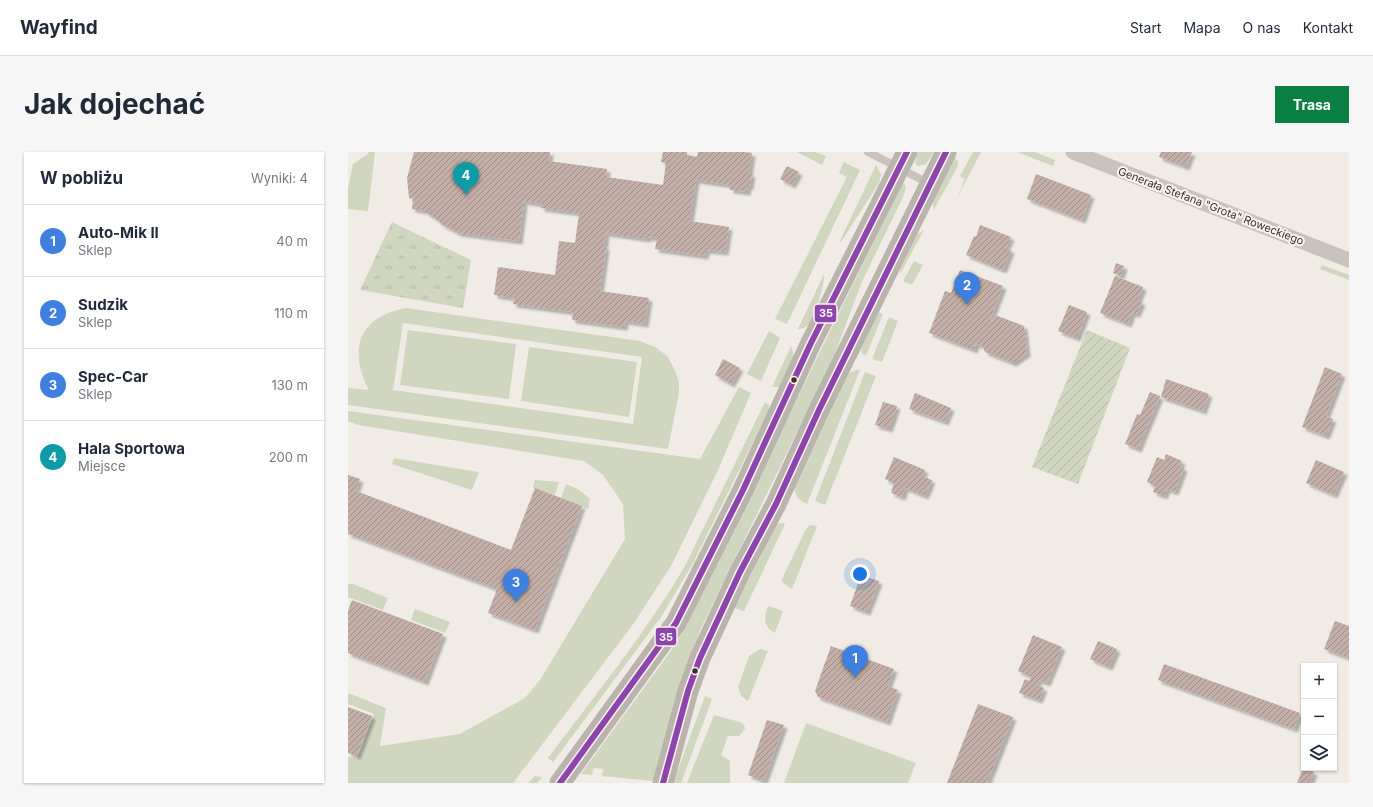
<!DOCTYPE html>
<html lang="pl">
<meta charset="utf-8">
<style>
:root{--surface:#fff;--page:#f6f6f7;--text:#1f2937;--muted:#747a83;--line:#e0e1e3;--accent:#0b8043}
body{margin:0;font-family:Inter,sans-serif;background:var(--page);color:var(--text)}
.controls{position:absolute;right:12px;bottom:12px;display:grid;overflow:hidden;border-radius:0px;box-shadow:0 1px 3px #0004}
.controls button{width:36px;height:36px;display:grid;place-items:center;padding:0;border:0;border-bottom:1px solid var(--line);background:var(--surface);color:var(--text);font:20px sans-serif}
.you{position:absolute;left:512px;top:422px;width:14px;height:14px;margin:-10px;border:3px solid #fff;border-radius:50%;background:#1a73e8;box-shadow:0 0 0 6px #1a73e833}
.badge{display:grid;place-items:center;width:26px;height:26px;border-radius:50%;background:var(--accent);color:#fff;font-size:13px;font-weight:700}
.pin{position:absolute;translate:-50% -33px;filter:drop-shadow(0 1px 2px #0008)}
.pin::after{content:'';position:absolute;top:21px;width:14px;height:12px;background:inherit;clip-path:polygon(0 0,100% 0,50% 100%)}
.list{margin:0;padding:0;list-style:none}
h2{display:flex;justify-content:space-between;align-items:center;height:52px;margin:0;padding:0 16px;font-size:17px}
h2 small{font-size:13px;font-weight:400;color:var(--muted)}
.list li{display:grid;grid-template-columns:26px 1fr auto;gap:12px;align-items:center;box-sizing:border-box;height:72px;padding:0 16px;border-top:1px solid var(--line)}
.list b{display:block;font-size:15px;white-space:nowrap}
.list p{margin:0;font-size:13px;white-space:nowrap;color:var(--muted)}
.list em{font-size:13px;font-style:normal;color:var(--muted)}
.icon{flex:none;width:22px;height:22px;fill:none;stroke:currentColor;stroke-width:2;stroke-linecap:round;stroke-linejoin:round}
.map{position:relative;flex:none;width:1001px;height:631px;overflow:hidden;border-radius:0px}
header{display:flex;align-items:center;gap:24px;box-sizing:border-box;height:56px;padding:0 20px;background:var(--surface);border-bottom:1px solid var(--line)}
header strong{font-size:19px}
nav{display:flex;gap:22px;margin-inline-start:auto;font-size:14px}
.intro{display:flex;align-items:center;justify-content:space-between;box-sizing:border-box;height:96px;padding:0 24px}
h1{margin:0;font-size:28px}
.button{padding:10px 18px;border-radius:0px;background:var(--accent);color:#fff;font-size:14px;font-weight:700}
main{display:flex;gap:24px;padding:0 24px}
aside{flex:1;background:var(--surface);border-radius:0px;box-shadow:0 1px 3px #0004}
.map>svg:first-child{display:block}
.grass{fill:#d1d6bf;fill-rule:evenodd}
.park{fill:url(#park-tufts)}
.garden{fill:url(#garden-furrows)}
.building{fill:url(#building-hatch);filter:url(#shadow)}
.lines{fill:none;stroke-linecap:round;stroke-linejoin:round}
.lane{stroke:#c9c3be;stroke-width:8}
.street{stroke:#c9c3be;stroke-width:15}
.secondary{stroke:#bab3ae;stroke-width:21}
.bus-1-casing{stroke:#fbf5ee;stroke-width:9}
.bus-1{stroke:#8e44ad;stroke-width:6}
.bus-dot{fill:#3b302b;stroke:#fbf5ee;stroke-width:1.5}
.labels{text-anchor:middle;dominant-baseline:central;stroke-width:4;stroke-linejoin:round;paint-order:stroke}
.street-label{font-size:11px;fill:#3b302b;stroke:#fbf5ee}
.line-badge{stroke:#fbf5ee;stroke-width:1.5}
.badge-label{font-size:11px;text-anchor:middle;font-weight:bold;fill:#fff}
</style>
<header>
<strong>Wayfind</strong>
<nav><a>Start</a><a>Mapa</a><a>O nas</a><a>Kontakt</a></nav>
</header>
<div class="intro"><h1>Jak dojechać</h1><a class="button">Trasa</a></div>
<main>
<aside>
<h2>W pobliżu<small>Wyniki: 4</small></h2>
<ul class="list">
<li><span class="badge" style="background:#3f7fe0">1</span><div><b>Auto-Mik II</b><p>Sklep</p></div><em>40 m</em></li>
<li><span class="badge" style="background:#3f7fe0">2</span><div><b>Sudzik</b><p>Sklep</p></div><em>110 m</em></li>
<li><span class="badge" style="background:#3f7fe0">3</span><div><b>Spec-Car</b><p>Sklep</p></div><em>130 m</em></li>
<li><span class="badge" style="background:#0f9aa8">4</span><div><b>Hala Sportowa</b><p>Miejsce</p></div><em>200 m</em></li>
</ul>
</aside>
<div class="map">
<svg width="1001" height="631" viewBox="0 0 1001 631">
<defs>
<pattern id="park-tufts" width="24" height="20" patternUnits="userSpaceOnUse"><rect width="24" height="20" fill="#d1d6bf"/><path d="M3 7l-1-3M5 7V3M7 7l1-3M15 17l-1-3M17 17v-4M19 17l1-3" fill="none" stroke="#b4b8a4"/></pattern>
<pattern id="garden-furrows" width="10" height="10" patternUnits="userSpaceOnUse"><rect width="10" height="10" fill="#d1d6bf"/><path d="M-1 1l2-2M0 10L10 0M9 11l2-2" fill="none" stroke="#b4b8a4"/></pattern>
<pattern id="building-hatch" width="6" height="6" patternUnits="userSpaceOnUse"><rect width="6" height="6" fill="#c3afa7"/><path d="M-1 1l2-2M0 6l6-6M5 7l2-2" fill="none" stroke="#a08f88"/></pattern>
<filter id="shadow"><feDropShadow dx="3.5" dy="3.5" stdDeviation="1" flood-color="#0004"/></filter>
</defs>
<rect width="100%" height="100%" fill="#f0ebe5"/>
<!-- grass -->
<path class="grass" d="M20,0H27L20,59L0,57V36L5,12L20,2Z
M449,0H467L478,4L474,13Z
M570,0H586L578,12L570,14L567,11Z
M625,0H633L609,46L617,27L612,24Z
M669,0H687L707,8L705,14Z
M606,5L610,9V14L585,59V50Z
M496,10L512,18L439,172L427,167L499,25L491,21Z
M528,13L533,22L531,31L493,90L492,89Z
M556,31L558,36L555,45L513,132L485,207L354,474L336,521L305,629L254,624L255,617L246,616L244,623L233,622L325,496L337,476L554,32Z
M576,78L552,122V118L568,83Z
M566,109L575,113L564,133L555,129Z
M974,113L1001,123V128L972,117Z
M476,122C478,127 467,166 462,172C459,175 454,177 450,177Z
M58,156L292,189L309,196L320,205L327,219L331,229V241L320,297L0,253V236L21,238C0,198 10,165 58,156ZM55,171L294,205L285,272L45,238Z
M530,160L535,162L518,204L513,200L514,194Z
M541,165L550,169L534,210L524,207Z
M60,178L168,192L161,247L52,233Z
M421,179L432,186L413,229L399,222Z
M443,194L446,204L431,235H424Z
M181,195L289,210L281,265L173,249Z
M508,218H512L459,352L449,346L446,335L499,222Z
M517,220L528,224L477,353L467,349Z
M391,235L403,241L370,318L323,414L286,471L165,631H0V605L9,607L26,562L0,552V541L38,556L32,594L112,582L177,546L192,528L277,387L275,352L255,323L236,309L10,273L0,269V259L352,307Z
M417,250L421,253V258L343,415L313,465L205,610L200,606C247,543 297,482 337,414Z
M46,306L130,320H131L124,338L44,312Z
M187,328L211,330L207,343L185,336Z
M218,332L230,337L242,347L240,357L213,346Z
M435,371L437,372L396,459L386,456L428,372Z
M462,373L469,374L444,437L434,430V427L457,379Z
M0,432H5L40,446L35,458L0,445Z
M420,454L435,459L427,481C415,474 416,466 420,454Z
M67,457L102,470L97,481L63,468Z
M412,497L420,499L400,549L393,544L390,535L401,504Z
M357,544L364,547L333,631H325Z
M366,563L392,570L396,573L397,577L391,584H380L373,603L382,609V631H339Z
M458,571L568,611L560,631H436Z
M187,624L194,625L189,631H180Z"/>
<!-- park -->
<path class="park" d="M44,70L123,108L115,156L12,138Z"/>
<!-- garden -->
<path class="garden" d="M739,178L782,196L730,332L684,315Z"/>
<!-- building -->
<path class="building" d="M66,0H202L201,9L259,17L258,25L315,33L318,11L313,10L315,0H339V3L349,5L350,0H397L404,1L401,22H404L402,34H400L399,40L382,38V33L348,28L342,69L381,75L377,100L358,98L357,104L307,97L309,86L300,85L299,87L258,81L256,95H258L252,139L301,146L297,172L277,169L276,175L224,168L225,160L165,152L166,146L146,143L150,115L207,123L211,89L227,91L231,61L193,56L194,52L174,49L176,51L171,89L110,81L95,73L84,64L78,61V59L64,57L65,47L61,46L59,26Z
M813,0H844L838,15L811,5Z
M439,14L451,20L444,33L432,27Z
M688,22L743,43L734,68L679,47Z
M632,73L663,85L658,96L663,98L655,118L618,103L626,84L628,85Z
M768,111L776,114L773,124L765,121Z
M612,118L655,134L642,168L645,169L647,163L676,174L679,201L665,211L637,200L635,194L628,192L626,198L581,181L597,139L603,141Z
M767,124L795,135L790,148L794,150L789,162L784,161L780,172L752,161Z
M721,153L739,160L729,186L710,179Z
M375,207L392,216L383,232L367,223Z
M977,215L994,222L978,264L985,267L978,284L954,275Z
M818,227L861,242L855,259L813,245Z
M802,240L812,244L790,297L777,292L789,262L792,263Z
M567,241L603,256L597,270L561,257Z
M535,250L549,254L541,277L527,273Z
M818,302L834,309L832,314L836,316L827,340L819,337L816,344L805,340L807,334L799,330L809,305L816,308Z
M546,305L577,318L574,324L584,328L577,344L557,336L554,345L543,341L546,331L537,327Z
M968,308L996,320L986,343L958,331Z
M0,323L12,327L8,339L163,398L187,336L234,354L187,478L140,461L149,437L1,382L0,384Z
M513,423L531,429L519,460L502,454Z
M4,448L95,482L77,530L0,501V459Z
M987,469L1001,474V506L976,497Z
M685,483L714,495L699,531L691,528L689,533L696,536L691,548L671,541L677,527L681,529L683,525L670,519Z
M750,489L769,497L761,515L742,507Z
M483,494L546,517L540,534L550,538L539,570L470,545L467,539Z
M816,512L952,561L946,577L810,528Z
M630,552L665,565L639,631H599Z
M0,555L24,564L9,604L0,601Z
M419,568L436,573L416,629L400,623Z
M955,616L966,620L962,631H949Z"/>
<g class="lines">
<!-- lane -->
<path class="lane" d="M520,0L582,32"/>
<!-- street -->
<path class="street" d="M725,0L1001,108"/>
<!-- secondary -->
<path class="secondary" d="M212,631L328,471L395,338L462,193L559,0
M315,631L340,539L352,506L392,420L428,352L471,258L598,0"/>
<defs>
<path id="bus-1" d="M212,631L328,471L395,338L462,193L559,0
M315,631L340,539L352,506L392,420L428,352L471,258L598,0"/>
</defs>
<!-- bus-1 casing -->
<use href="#bus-1" class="bus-1-casing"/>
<!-- bus-1 -->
<use href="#bus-1" class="bus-1"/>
</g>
<!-- markers -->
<g class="bus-dot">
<circle cx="446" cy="228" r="3.5"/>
<circle cx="347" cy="519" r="3.5"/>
</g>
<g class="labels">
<!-- street labels -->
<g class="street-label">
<text transform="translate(863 54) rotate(21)">Generała Stefana "Grota" Roweckiego</text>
</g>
</g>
<g class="line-badge">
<rect x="466" y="152" width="23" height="19" rx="4" fill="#8e44ad"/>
<rect x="307" y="475" width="22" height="19" rx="4" fill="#8e44ad"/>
</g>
<g class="badge-label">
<text x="478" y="165">35</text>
<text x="318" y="489">35</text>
</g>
</svg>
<div class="controls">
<button>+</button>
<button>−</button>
<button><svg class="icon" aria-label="layers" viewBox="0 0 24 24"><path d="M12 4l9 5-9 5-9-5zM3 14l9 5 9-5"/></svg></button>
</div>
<div class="you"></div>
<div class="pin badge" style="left:507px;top:526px;background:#3f7fe0">1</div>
<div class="pin badge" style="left:619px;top:153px;background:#3f7fe0">2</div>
<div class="pin badge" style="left:168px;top:450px;background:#3f7fe0">3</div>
<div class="pin badge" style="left:118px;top:43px;background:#0f9aa8">4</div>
</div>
</main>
